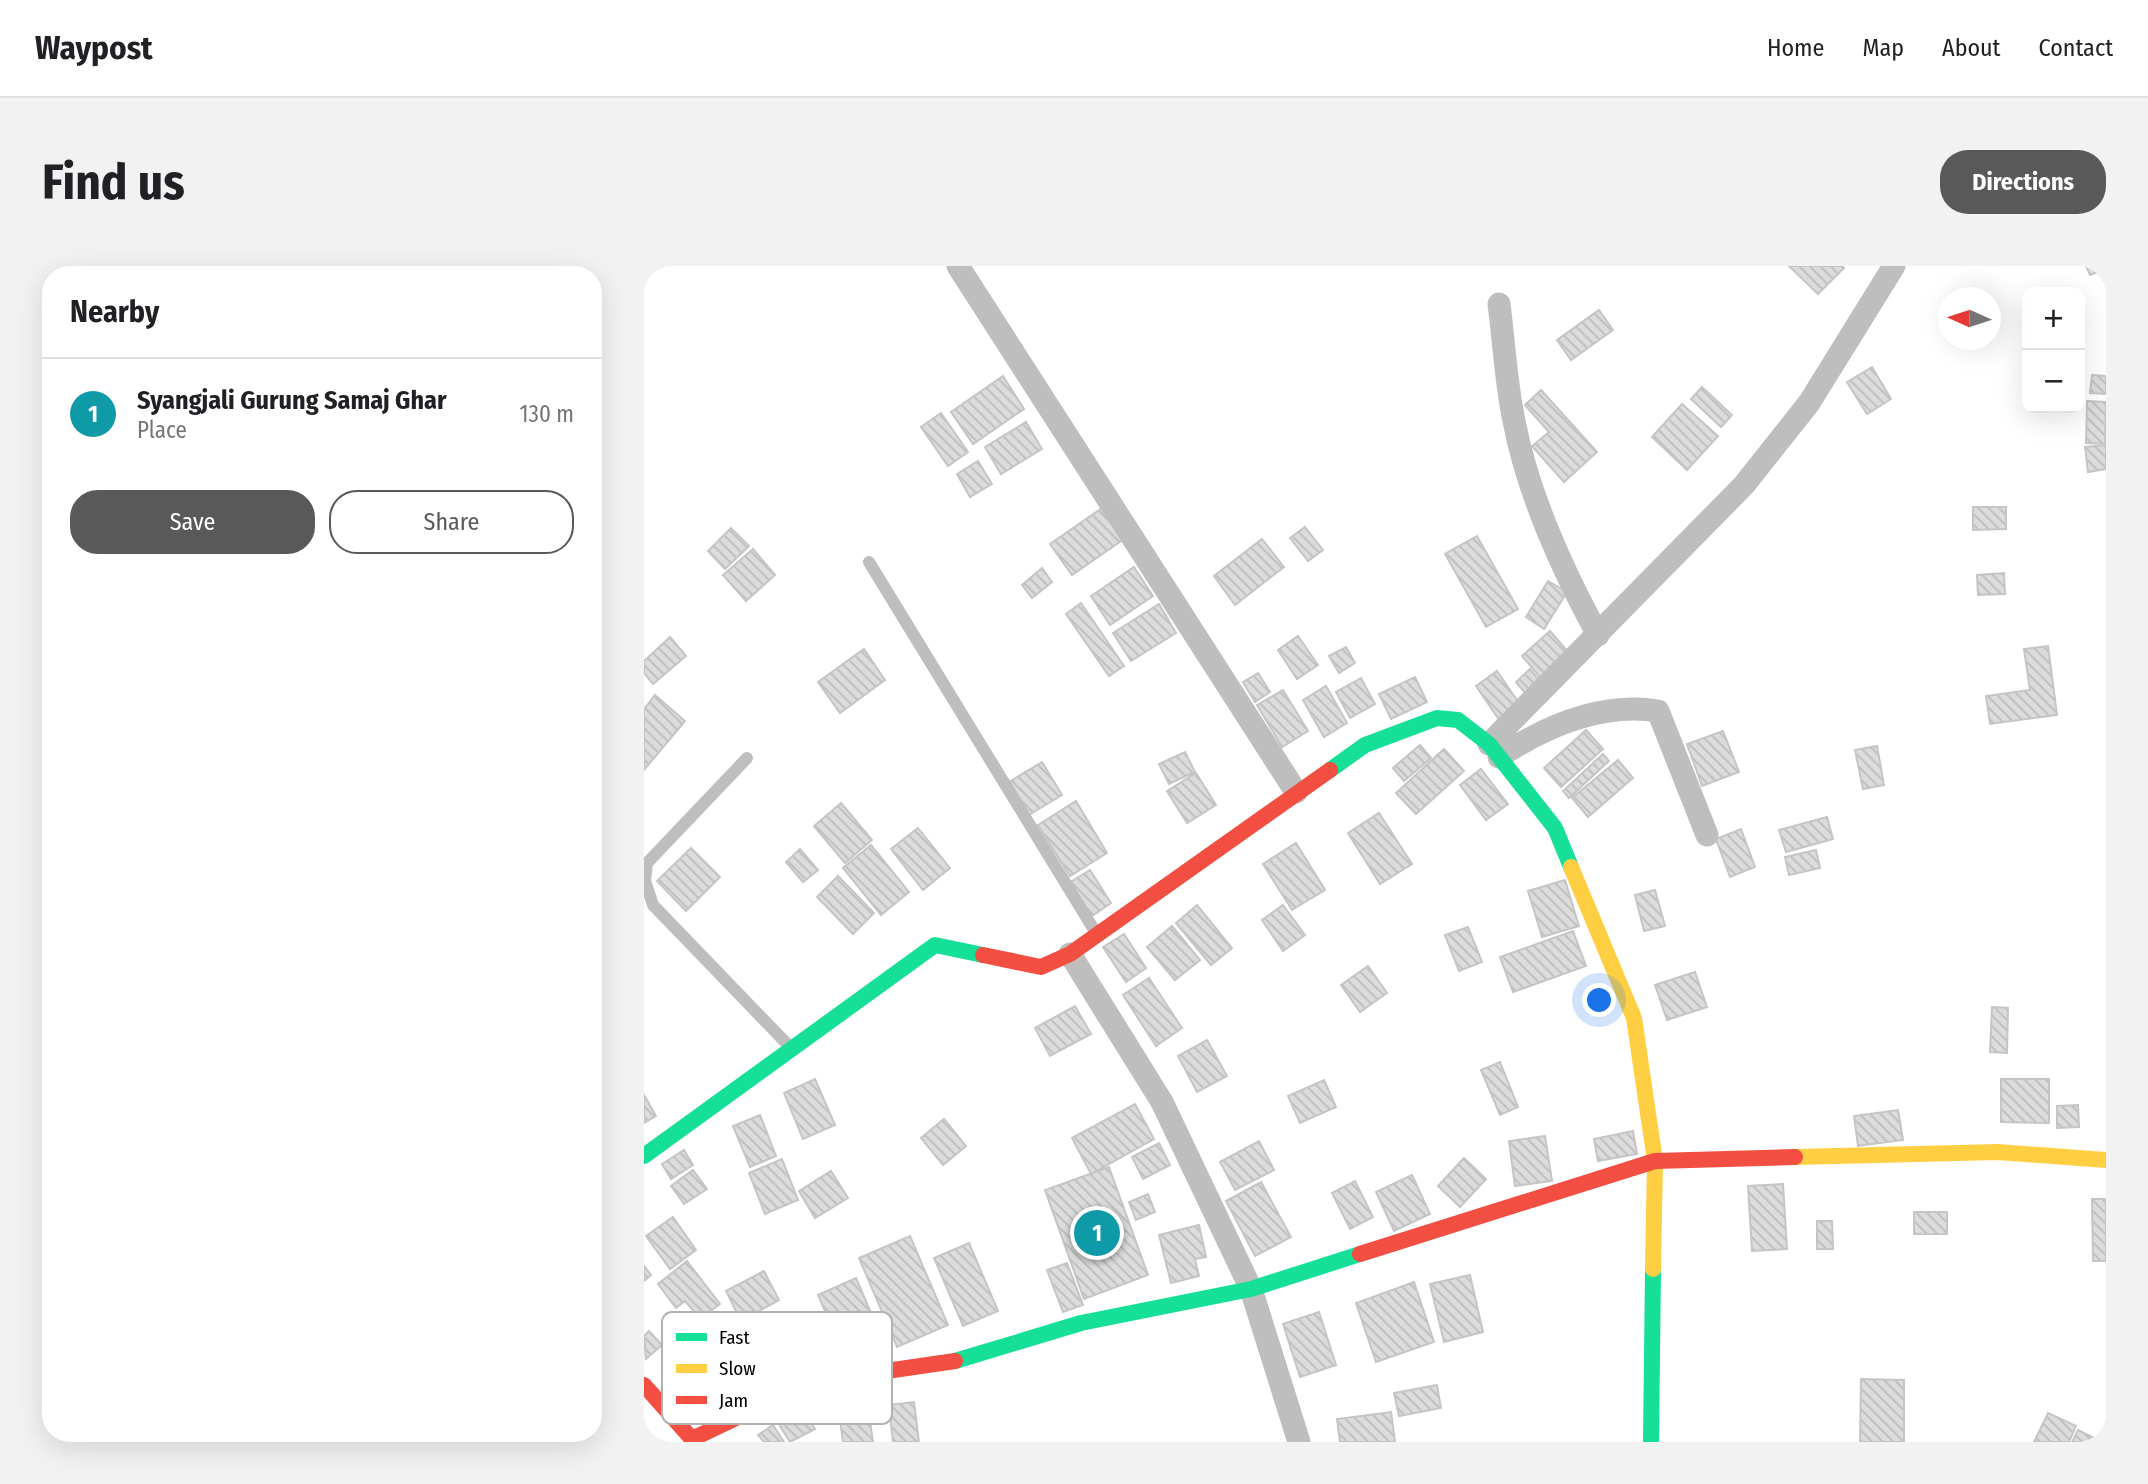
<!DOCTYPE html>
<meta charset="utf-8">
<style>
:root{--surface:#fff;--page:#f2f2f2;--text:#202124;--muted:#757577;--line:#e0e0e0;--accent:#595959}
body{margin:0;font-family:"Fira Sans Condensed",sans-serif;background:var(--page);color:var(--text)}
.controls{position:absolute;right:21px;top:21px;display:grid;overflow:hidden;border-radius:14px;box-shadow:0 7px 28px #0002}
.controls button{width:63px;height:63px;display:grid;place-items:center;padding:0;border:0;border-bottom:2px solid var(--line);background:var(--surface);color:var(--text);font:35px sans-serif}
.compass{position:absolute;left:1294px;top:21px;width:63px;height:63px;border-radius:50%;background:var(--surface);box-shadow:0 7px 28px #0002;rotate:273deg}
.you{position:absolute;left:956px;top:735px;width:24px;height:24px;margin:-18px;border:5px solid #fff;border-radius:50%;background:#1a73e8;box-shadow:0 0 0 10px #1a73e833}
.badge{display:grid;place-items:center;width:46px;height:46px;border-radius:50%;background:var(--accent);color:#fff;font-size:23px;font-weight:700}
.pin{position:absolute;translate:-50% -50%;border:4px solid #fff;box-shadow:0 2px 7px #0006}
.list{margin:0;padding:0;list-style:none}
h2{display:flex;justify-content:space-between;align-items:center;height:91px;margin:0;padding:0 28px;font-size:30px}
h2 small{font-size:23px;font-weight:400;color:var(--muted)}
.list li{display:grid;grid-template-columns:46px 1fr auto;gap:21px;align-items:center;box-sizing:border-box;height:112px;padding:0 28px;border-top:2px solid var(--line)}
.list b{display:block;font-size:26px;white-space:nowrap}
.list p{margin:0;font-size:23px;white-space:nowrap;color:var(--muted)}
.list em{font-size:23px;font-style:normal;color:var(--muted)}
.actions{display:flex;gap:14px;padding:21px 28px}
.actions a{flex:1;padding:16px 0;border:2px solid var(--accent);border-radius:28px;text-align:center;font-size:24px;color:var(--accent)}
.actions .main{background:var(--accent);color:#fff}
.map{position:relative;flex:none;width:1462px;height:1176px;overflow:hidden;border-radius:28px}
header{display:flex;align-items:center;gap:42px;box-sizing:border-box;height:98px;padding:0 35px;background:var(--surface);border-bottom:2px solid var(--line)}
header strong{font-size:33px}
nav{display:flex;gap:38px;margin-inline-start:auto;font-size:24px}
.intro{display:flex;align-items:center;justify-content:space-between;box-sizing:border-box;height:168px;padding:0 42px}
h1{margin:0;font-size:49px}
.button{padding:18px 32px;border-radius:28px;background:var(--accent);color:#fff;font-size:24px;font-weight:700}
main{display:flex;gap:42px;padding:0 42px}
aside{flex:1;background:var(--surface);border-radius:28px;box-shadow:0 7px 28px #0002}
.map>svg:first-child{display:block}
.building{fill:url(#building-back-hatch);stroke:#c5c5c5;stroke-width:2}
.lines{fill:none;stroke-linecap:round;stroke-linejoin:round}
.lane{stroke:#bebebe;stroke-width:12}
.street{stroke:#bebebe;stroke-width:23}
.fast{stroke:#16e098;stroke-width:16}
.slow{stroke:#ffcf43;stroke-width:16}
.jam{stroke:#f24e42;stroke-width:16}
.key{fill:#fff;stroke:#b2b2b2;stroke-width:2}
.key-label{font-size:19px;fill:#000}
</style>
<header>
<strong>Waypost</strong>
<nav><a>Home</a><a>Map</a><a>About</a><a>Contact</a></nav>
</header>
<div class="intro"><h1>Find us</h1><a class="button">Directions</a></div>
<main>
<aside>
<h2>Nearby<small></small></h2>
<ul class="list">
<li><span class="badge" style="background:#0f9aa8">1</span><div><b>Syangjali Gurung Samaj Ghar</b><p>Place</p></div><em>130 m</em></li>
</ul>
<div class="actions"><a class="main">Save</a><a>Share</a></div>
</aside>
<div class="map">
<svg width="1462" height="1176" viewBox="0 0 1462 1176">
<defs>
<pattern id="building-back-hatch" width="6" height="6" patternUnits="userSpaceOnUse" patternTransform="scale(1.75)"><rect width="6" height="6" fill="#dcdcdc"/><path d="M-1 5l2 2M0 0l6 6M5-1l2 2" fill="none" stroke="#bbb"/></pattern>
</defs>
<rect width="100%" height="100%" fill="#fff"/>
<!-- building -->
<path class="building" d="M1145,0H1198L1200,2L1174,28Z
M1442,0H1462V3L1446,9Z
M955,44L969,64L927,94L913,74Z
M1228,101L1247,133L1223,148L1203,116Z
M1448,109L1462,110V128L1446,127Z
M359,110L380,143L329,178L307,146Z
M1058,121L1088,149L1077,161L1047,133Z
M897,124L953,186L920,216L888,180L905,166L881,139Z
M1443,135L1462,136L1461,178L1442,177Z
M1038,138L1074,170L1043,204L1008,171Z
M297,147L324,186L304,200L277,161Z
M382,156L398,183L357,208L341,181Z
M1462,179V203L1444,206L1441,181Z
M334,195L348,218L326,231L313,208Z
M1329,241H1362V263L1329,264Z
M458,242L480,273L428,309L406,278Z
M661,261L679,284L664,295L646,272Z
M87,262L105,280L81,303L64,285Z
M833,270L874,343L842,361L801,288Z
M618,273L640,301L591,339L570,310Z
M109,283L131,309L102,335L79,309Z
M490,301L509,330L466,359L447,330Z
M398,302L408,316L388,332L378,319Z
M1360,307L1361,328L1334,329L1333,309Z
M904,315L923,326L900,363L882,351Z
M437,337L480,400L465,410L422,348Z
M515,338L532,367L487,395L469,367Z
M906,365L925,387L896,411L878,390Z
M654,370L674,399L653,413L634,384Z
M26,371L42,390L9,418L0,407V395Z
M1404,380L1413,449L1346,458L1342,430L1386,424L1380,383Z
M702,381L711,397L695,407L685,390Z
M220,383L241,414L196,447L174,416Z
M886,403L895,414L881,427L872,416Z
M853,405L877,440L856,455L832,420Z
M614,407L626,426L611,436L599,416Z
M771,411L783,436L747,453L735,428Z
M717,412L731,438L706,452L692,426Z
M682,420L703,457L680,471L659,434Z
M639,424L664,465L638,481L613,439Z
M11,429L41,455L0,504V443Z
M942,464L959,483L917,521L900,502Z
M1079,465L1095,506L1058,520L1043,478Z
M776,479L787,492L760,515L749,502Z
M1233,480L1240,519L1219,523L1211,484Z
M800,483L820,505L772,548L752,527Z
M541,486L551,506L525,518L515,498Z
M959,488L965,495L925,532L919,525Z
M974,494L989,512L944,551L928,532Z
M398,496L418,529L385,549L365,516Z
M837,503L864,538L842,554L816,519Z
M552,507L572,539L543,557L523,525Z
M432,535L463,587L426,610L394,559Z
M197,537L228,574L201,597L170,560Z
M735,547L768,598L736,618L704,567Z
M1183,551L1189,573L1142,586L1135,564Z
M274,562L306,602L279,624L247,583Z
M1097,563L1111,601L1086,611L1072,573Z
M652,577L681,624L648,644L619,598Z
M227,579L265,626L237,649L199,602Z
M47,582L76,611L42,645L13,615Z
M156,583L174,604L159,616L142,596Z
M1172,584L1176,602L1145,609L1141,591Z
M446,604L467,637L445,652L423,618Z
M194,610L230,647L209,668L173,631Z
M921,614L935,660L898,671L884,625Z
M1011,624L1021,660L1000,665L991,629Z
M553,639L588,682L567,699L532,657Z
M639,639L661,669L639,685L618,654Z
M528,660L556,694L531,714L503,681Z
M824,661L838,696L815,705L801,669Z
M929,665L942,700L869,726L856,691Z
M480,668L502,702L482,716L459,681Z
M724,700L743,727L716,746L697,719Z
M1051,706L1063,741L1023,754L1011,719Z
M505,712L538,762L512,780L479,729Z
M431,740L447,768L406,790L391,762Z
M1348,741L1364,742L1363,787L1346,786Z
M563,774L583,810L553,826L534,790Z
M856,796L874,841L856,849L837,804Z
M171,813L191,859L159,873L140,827Z
M1357,813H1405V857L1357,856Z
M680,814L692,841L656,857L644,830Z
M0,829L12,850L0,857Z
M491,838L510,873L447,908L428,872Z
M1434,839L1435,861L1413,862V840Z
M1254,844L1259,874L1214,880L1210,850Z
M116,849L132,890L106,901L89,860Z
M300,853L322,880L299,899L277,872Z
M989,865L993,888L954,895L950,873Z
M901,870L908,915L871,920L865,875Z
M615,875L630,904L591,924L576,896Z
M515,877L526,899L499,913L488,891Z
M40,884L49,899L27,913L18,898Z
M820,892L842,913L816,941L794,920Z
M138,893L154,934L121,948L105,907Z
M465,901L504,1009L440,1033L401,924Z
M49,904L63,923L40,938L27,920Z
M187,905L204,932L171,952L155,925Z
M768,909L786,948L750,965L732,926Z
M711,915L729,951L706,963L688,927Z
M617,916L647,971L611,990L582,935Z
M1139,918L1143,983L1108,985L1104,920Z
M504,928L511,946L492,954L485,936Z
M1448,933H1462V995H1449Z
M1270,946H1303V968H1270Z
M29,951L52,984L26,1003L2,970Z
M1173,955H1188L1189,983H1173Z
M555,959L562,991L551,993L555,1010L527,1017L515,969Z
M266,970L304,1059L253,1081L215,992Z
M325,977L354,1045L319,1060L290,992Z
M43,995L76,1038L56,1053L41,1035L32,1042L14,1018Z
M423,997L439,1039L419,1046L403,1004Z
M0,1000L7,1009L0,1015Z
M120,1005L135,1034L97,1055L82,1025Z
M826,1009L839,1066L800,1076L786,1018Z
M212,1012L236,1068L198,1084L174,1029Z
M770,1016L790,1076L732,1096L712,1037Z
M675,1046L692,1099L656,1111L639,1058Z
M5,1065L18,1079L2,1093L0,1070Z
M1217,1113L1260,1114V1176H1216Z
M793,1119L797,1142L755,1150L750,1127Z
M270,1136L275,1176H249L245,1139Z
M156,1140L171,1163L146,1176L133,1155Z
M224,1141L229,1176H199L195,1145Z
M747,1146L751,1176H696L693,1153Z
M1404,1147L1432,1160L1425,1176H1390Z
M129,1159L140,1176H120L114,1169Z
M1434,1164L1458,1176H1428Z"/>
<g class="lines">
<!-- lane -->
<path class="lane" d="M225,296L452,667
M103,492L3,597L1,615L9,639L147,782"/>
<!-- street -->
<path class="street" d="M314,0L652,526
M855,38C860,77 862,117 870,155C884,229 918,303 954,369
M845,478L1100,219L1165,137L1250,0
M855,491C902,460 957,436 1014,445L1063,569
M426,688L518,836L607,1023L655,1176"/>
<!-- fast -->
<path class="fast" d="M686,504L721,479L793,452L814,454L845,478L911,562L927,601
M0,890L291,679L339,689
M311,1095L437,1057L607,1023L716,988
M1007,1176L1009,1003"/>
<!-- slow -->
<path class="slow" d="M927,601L990,752L1011,895L1009,1003
M1151,891L1354,886L1462,894"/>
<!-- jam -->
<path class="jam" d="M339,689L397,701L426,688L686,504
M716,988L1011,895L1151,891
M0,1119L48,1173L167,1116L311,1095"/>
</g>
<!-- legend -->
<rect x="18" y="1046" width="230" height="112" rx="10" class="key"/>
<rect x="32" y="1067" width="31" height="8" fill="#16e098"/>
<rect x="32" y="1098" width="31" height="9" fill="#ffcf43"/>
<rect x="32" y="1130" width="31" height="8" fill="#f24e42"/>
<g class="key-label">
<text x="75" y="1078">Fast</text>
<text x="75" y="1109">Slow</text>
<text x="75" y="1141">Jam</text>
</g>
</svg>
<div class="controls">
<button>+</button>
<button>−</button>
</div>
<svg class="compass" viewBox="-18 -18 36 36"><path d="M0-13l5 13h-10z" fill="#e53935"/><path d="M0 13l5-13h-10z" fill="#757577"/></svg>
<div class="you"></div>
<div class="pin badge" style="left:453px;top:967px;background:#0f9aa8">1</div>
</div>
</main>
